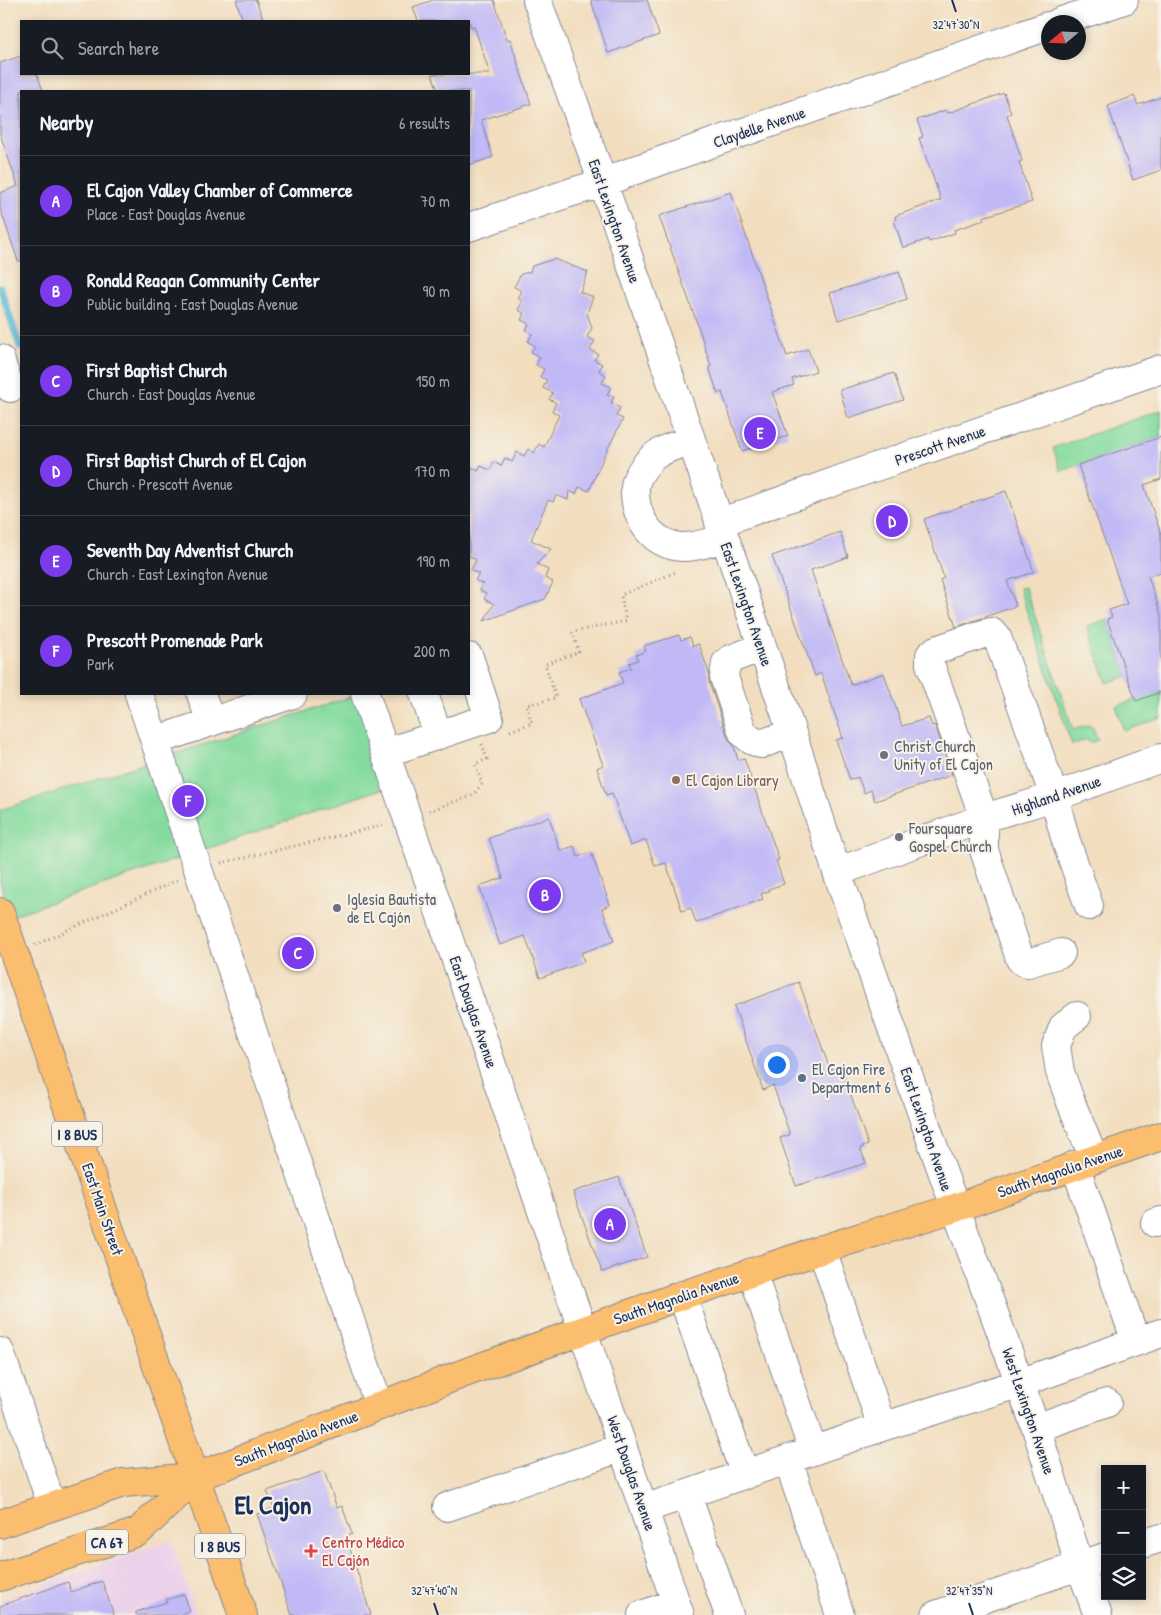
<!DOCTYPE html>
<meta charset="utf-8">
<style>
:root{--surface:#171b24;--page:#20242c;--text:#f1f3f6;--muted:#9ea1a6;--line:#363941;--accent:#7c3aed}
body{margin:0;font-family:"Patrick Hand",sans-serif;background:var(--page);color:var(--text)}
.controls{position:absolute;right:15px;bottom:15px;display:grid;overflow:hidden;border-radius:0px;box-shadow:0 2px 8px #0003}
.controls button{width:45px;height:45px;display:grid;place-items:center;padding:0;border:0;border-bottom:1px solid var(--line);background:var(--surface);color:var(--text);font:25px sans-serif}
.compass{position:absolute;left:1041px;top:15px;width:45px;height:45px;border-radius:50%;background:var(--surface);box-shadow:0 2px 8px #0003;rotate:251deg}
.you{position:absolute;left:776px;top:1064px;width:18px;height:18px;margin:-12px;border:4px solid #fff;border-radius:50%;background:#1a73e8;box-shadow:0 0 0 8px #1a73e833}
.badge{display:grid;place-items:center;width:32px;height:32px;border-radius:50%;background:var(--accent);color:#fff;font-size:16px;font-weight:700}
.pin{position:absolute;translate:-50% -50%;border:2px solid #fff;box-shadow:0 1px 5px #0006}
.list{margin:0;padding:0;list-style:none}
h2{display:flex;justify-content:space-between;align-items:center;height:65px;margin:0;padding:0 20px;font-size:21px}
h2 small{font-size:16px;font-weight:400;color:var(--muted)}
.list li{display:grid;grid-template-columns:32px 1fr auto;gap:15px;align-items:center;box-sizing:border-box;height:90px;padding:0 20px;border-top:1px solid var(--line)}
.list b{display:block;font-size:19px;white-space:nowrap}
.list p{margin:0;font-size:16px;white-space:nowrap;color:var(--muted)}
.list em{font-size:16px;font-style:normal;color:var(--muted)}
.icon{flex:none;width:28px;height:28px;fill:none;stroke:currentColor;stroke-width:2;stroke-linecap:round;stroke-linejoin:round}
.map{position:relative;flex:none;width:1161px;height:1615px;overflow:hidden}
.search{position:absolute;background:var(--surface);box-shadow:0 2px 8px #0003;left:20px;top:20px;width:450px;height:55px;display:flex;align-items:center;gap:12px;box-sizing:border-box;padding:0 18px;border-radius:0px;color:var(--muted);font-size:19px}
.panel{position:absolute;background:var(--surface);box-shadow:0 2px 8px #0003;left:20px;top:90px;width:450px;height:605px;border-radius:0px}
.map>svg:first-child{display:block}
.built{fill:#ecd1ea}
.green{fill:#85db9f;stroke:#50857e}
.lines{fill:none;stroke-linecap:round;stroke-linejoin:round}
.stream{stroke:#55b7d4;stroke-width:7}
.building{fill:#c1b9f6}
.minor-casing{stroke:#86868e;stroke-width:30}
.major-casing{stroke:#86868e;stroke-width:30}
.path{stroke:#86868e;stroke-width:3;stroke-dasharray:1 4;stroke-linecap:butt}
.minor{stroke:#fff;stroke-width:28}
.major{stroke:#fbbe6e;stroke-width:28}
.ticks{fill:none;stroke:#1b2f5e;stroke-width:2}
.worship-dot{fill:#6b7280;stroke:#f7f3e8;stroke-width:2}
.education-dot{fill:#8d6e63;stroke:#f7f3e8;stroke-width:2}
.service-dot{fill:#5c6f8a;stroke:#f7f3e8;stroke-width:2}
.health-dot{fill:#e0444e;stroke:#f7f3e8;stroke-width:2}
.labels{text-anchor:middle;dominant-baseline:central;stroke-width:4;stroke-linejoin:round;paint-order:stroke}
.shield{fill:#f7f3e8;stroke:#5d6a87;stroke-width:1}
.shield-label{font-size:15px;font-weight:bold;fill:#1b2f5e}
.street-label{font-size:16px;fill:#1b2f5e;stroke:#f7f3e8}
.worship-label{font-size:16px;fill:#5b616d;stroke:#f7f3e8;text-anchor:start}
.education-label{font-size:16px;fill:#785e54;stroke:#f7f3e8;text-anchor:start}
.service-label{font-size:16px;fill:#4e5e75;stroke:#f7f3e8;text-anchor:start}
.health-label{font-size:16px;fill:#be3a42;stroke:#f7f3e8;text-anchor:start}
.town-label{font-size:26px;font-weight:bold;fill:#1b2f5e;stroke:#f7f3e8}
.ticks-label{font-size:12px;text-anchor:middle;fill:#1b2f5e;stroke:#f7f3e8;stroke-width:4;stroke-linejoin:round;paint-order:stroke}
</style>
<div class="map">
<svg width="1161" height="1615" viewBox="0 0 1161 1615">
<rect width="100%" height="100%" fill="#f7f3e8"/>
<filter id="ink" filterUnits="userSpaceOnUse"><feTurbulence type="fractalNoise" baseFrequency=".02" numOctaves="2"/><feDisplacementMap in="SourceGraphic" scale="10" xChannelSelector="R" yChannelSelector="G"/><feConvolveMatrix kernelMatrix="1 2 1 2 8 2 1 2 1" color-interpolation-filters="sRGB"/></filter>
<filter id="wash" filterUnits="userSpaceOnUse"><feTurbulence type="fractalNoise" baseFrequency=".0096" numOctaves="4" result="noise"/><feDisplacementMap in="SourceGraphic" scale="20" xChannelSelector="R" yChannelSelector="G"/><feGaussianBlur stdDeviation="1.12" result="paint"/><feColorMatrix in="noise" values="0 0 0 0 0 0 0 0 0 0 0 0 0 0 0 0 0 1.4 0 .05"/><feComposite in="paint" operator="in"/></filter>
<g filter="url(#wash)">
<rect width="100%" height="100%" fill="#f2debf"/>
<!-- built -->
<path class="built" d="M171,1540L197,1615H0V1600Z"/>
<!-- green -->
<path class="green" d="M1161,410V437L1061,471L1053,448Z
M1025,587L1073,730L1089,725L1093,728L1098,740L1089,743L1087,739L1072,745L1019,588Z
M1107,619L1123,665L1135,661L1126,671L1127,676L1107,683L1087,626Z
M1161,692V718L1124,731L1116,706Z
M360,694L396,784L11,916L0,883V810Z"/>
<g class="lines">
<!-- stream -->
<path class="stream" d="M0,287L20,347"/>
</g>
<g id="blocks">
<!-- building -->
<path class="building" d="M236,0H256L264,21H243Z
M433,0H494L507,40L510,39L531,104L481,120L493,157L469,165V91H438L432,74H490L474,26L471,27L469,21H418L413,7Z
M591,0H647L659,35L608,53Z
M21,56V74H37L43,91H21V261H18L0,208V193L18,186L0,134V63Z
M1004,93L1011,113L1007,115L1022,161L1019,162L1032,202L983,217L984,220L954,230L955,233L929,242L928,239L903,248L894,220L896,219L895,216L941,200L919,138L923,137L917,120L946,110L948,113Z
M1134,96L1138,105L1161,97V170L1133,180L1108,106Z
M731,192L787,356L808,349L816,371L792,379L794,385L772,392L788,436L742,451L722,392L718,394L709,367L711,366L698,326L659,216Z
M554,259L588,272L580,292L593,297L587,313L592,328L587,337L595,341L590,350L598,354L594,360L602,364L599,371L606,375L602,383L611,387L607,395L614,396L611,403L620,408L616,416L623,419L604,456L589,491L579,487L576,494L569,491L568,500L556,495L553,502L548,500L531,540L551,549L537,564L548,570L545,578L553,582L545,599L484,621L494,604L484,599L487,594L480,590L483,584L475,580L479,574L471,570L476,560L469,556V466L478,471L481,466L490,470L494,462L501,466L505,458L512,462L517,452L524,456L528,449L534,453L539,444L544,447L559,415L552,411L556,403L549,399L553,393L543,388L547,380L540,377L544,369L536,365L540,357L531,352L535,346L528,342L532,334L526,330L529,324L521,320L524,313L518,310L522,302L518,298L522,291L514,287L521,274L530,272L532,266Z
M899,272L907,299L838,320L830,293Z
M894,373L903,400L848,418L840,390Z
M1161,437V479L1144,485L1161,534V572L1148,576L1161,615V692L1136,701L1107,619L1112,617L1109,610L1127,604L1078,465Z
M1006,491L1034,572L1007,581L1016,606L956,627L940,580L944,578L924,519Z
M840,532L848,557L811,570L851,685L884,673L902,726L929,718L932,726L935,725L952,775L875,801L871,790L864,793L858,777L850,780L836,740L843,738L821,673L815,676L772,556Z
M679,635L681,640L690,637L693,646L699,644L709,673V682L728,738L734,746L738,760L744,758L779,860L776,861L784,884L768,889L769,891L761,894L763,899L696,923L691,908L682,911L666,863L655,866L646,840L630,846L612,793L606,795L597,768L603,765L579,699L623,683L619,672L631,668L629,663L638,660L636,655L646,651L644,646Z
M549,817L560,851L574,846L578,857L591,852L610,905L602,908L614,941L581,953L584,962L540,978L525,936L500,945L479,886L503,878L489,838Z
M799,982L830,1070L841,1066L868,1145L860,1148L866,1163L796,1186L780,1138L790,1135L773,1085L763,1090L734,1006Z
M619,1177L647,1257L602,1272L573,1192Z
M324,1471L337,1508L342,1506L352,1534L346,1536L371,1615H292L257,1514L274,1508L267,1491Z
M102,1581L114,1615H0V1606L68,1582L71,1592Z
M184,1594L190,1611L179,1615H136V1612L167,1602L166,1600Z"/>
</g>
</g>
<g filter="url(#ink)">
<use href="#blocks" fill-opacity="0" stroke="#86868e" stroke-width="1"/>
<g class="lines">
<defs>
<path id="minor" d="M537,0L603,183L792,733L837,872L941,1168L1036,1428L1080,1566L1098,1615
M1059,22L1124,0
M469,227L569,193L603,183L635,170L1048,26
M0,359L10,388
M691,440C680,444 660,450 652,458C644,466 634,479 635,491C635,515 648,538 671,545C687,551 709,542 724,538
M719,523L867,470L1161,369
M762,647L731,659L726,663L724,677L743,733L751,740L761,744L792,733
M139,694L379,1406
M201,694L211,722
M365,694L680,1615
M424,694L438,735
M155,741L293,694
M385,753L489,718L469,657
M837,872L984,818L1054,797L1161,758
M1061,953L1028,963L1023,962L1020,959L984,850V818L930,664V655L936,650L983,634L991,632L997,637L1041,759L1054,797L1066,841L1089,906
M1077,1016L1063,1027L1056,1046L1060,1072L1070,1100L1094,1159
M1075,1165L1136,1342
M1155,1223L1161,1221
M822,1249L882,1427
M752,1272L813,1451
M682,1295L745,1475
M0,1352L52,1506
M1036,1428L1107,1403
M788,1460L840,1615
M687,1495L729,1615
M447,1507L623,1447
M644,1509L882,1427L1020,1383L1161,1333
M1142,1544L1161,1538
M642,1615L676,1603
M936,1615L1105,1557"/>
<path id="major" d="M0,912L243,1615
M0,1524L123,1483L196,1477L467,1372L677,1297L848,1241L955,1208L1161,1136
M0,1577L138,1532L196,1477"/>
</defs>
<!-- minor casing -->
<use href="#minor" class="minor-casing"/>
<!-- major casing -->
<use href="#major" class="major-casing"/>
<!-- path -->
<path class="path" d="M510,731L532,723L526,705L556,698L545,664L579,652L572,632L626,621L621,595L676,572
M429,811L473,795L482,784L475,764L487,759L482,744
M221,863L385,825
M35,945L178,880"/>
<!-- minor -->
<use href="#minor" class="minor"/>
<!-- major -->
<use href="#major" class="major"/>
</g>
</g>
<!-- ticks -->
<path class="ticks" d="M952,0L956,12M434,1603L438,1615M969,1603L973,1615"/>
<!-- markers -->
<g class="worship-dot">
<circle cx="884" cy="755" r="5"/>
<circle cx="899" cy="837" r="5"/>
<circle cx="337" cy="908" r="5"/>
</g>
<circle class="education-dot" cx="676" cy="780" r="5"/>
<circle class="service-dot" cx="802" cy="1078" r="5"/>
<path class="health-dot" d="M308.5 1543.5h5v5h5v5h-5v5h-5v-5h-5v-5h5z"/>
<g class="labels">
<!-- shield labels -->
<g class="shield">
<rect x="52" y="1121.5" width="50" height="25" rx="4"/>
<rect x="86" y="1529.5" width="42" height="25" rx="4"/>
<rect x="195" y="1533.5" width="50" height="25" rx="4"/>
</g>
<g class="shield-label">
<text x="77" y="1134">I 8 BUS</text>
<text x="107" y="1542">CA 67</text>
<text x="220" y="1546">I 8 BUS</text>
</g>
<!-- street labels -->
<g class="street-label">
<text transform="translate(759 127) rotate(-19)">Claydelle Avenue</text>
<text transform="translate(615 221) rotate(71)">East Lexington Avenue</text>
<text transform="translate(940 445) rotate(-19)">Prescott Avenue</text>
<text transform="translate(747 604) rotate(71)">East Lexington Avenue</text>
<text transform="translate(1056 795) rotate(-19)">Highland Avenue</text>
<text transform="translate(474 1012) rotate(71)">East Douglas Avenue</text>
<text transform="translate(927 1129) rotate(71)">East Lexington Avenue</text>
<text transform="translate(1060 1171) rotate(-19)">South Magnolia Avenue</text>
<text transform="translate(103 1209) rotate(71)">East Main Street</text>
<text transform="translate(676 1298) rotate(-19)">South Magnolia Avenue</text>
<text transform="translate(1029 1411) rotate(71)">West Lexington Avenue</text>
<text transform="translate(296 1438) rotate(-21)">South Magnolia Avenue</text>
<text transform="translate(632 1473) rotate(71)">West Douglas Avenue</text>
</g>
<!-- worship labels -->
<g class="worship-label">
<text x="894" y="746">Christ Church<tspan x="894" dy="18">Unity of El Cajon</tspan></text>
<text x="909" y="828">Foursquare<tspan x="909" dy="18">Gospel Church</tspan></text>
<text x="347" y="899">Iglesia Bautista<tspan x="347" dy="18">de El Cajón</tspan></text>
</g>
<!-- education labels -->
<g class="education-label">
<text x="686" y="780">El Cajon Library</text>
</g>
<!-- service labels -->
<g class="service-label">
<text x="812" y="1069">El Cajon Fire<tspan x="812" dy="18">Department 6</tspan></text>
</g>
<!-- health labels -->
<g class="health-label">
<text x="322" y="1542">Centro Médico<tspan x="322" dy="18">El Cajón</tspan></text>
</g>
<!-- town labels -->
<g class="town-label">
<text x="273" y="1504">El Cajon</text>
</g>
</g>
<g class="ticks-label">
<text x="956" y="29">32°47'30"N</text>
<text x="434" y="1595">32°47'40"N</text>
<text x="969" y="1595">32°47'35"N</text>
</g>
</svg>
<div class="controls">
<button>+</button>
<button>−</button>
<button><svg class="icon" aria-label="layers" viewBox="0 0 24 24"><path d="M12 4l9 5-9 5-9-5zM3 14l9 5 9-5"/></svg></button>
</div>
<svg class="compass" viewBox="-18 -18 36 36"><path d="M0-13l5 13h-10z" fill="#e53935"/><path d="M0 13l5-13h-10z" fill="#9ea1a6"/></svg>
<div class="you"></div>
<div class="pin badge" style="left:610px;top:1224px">A</div>
<div class="pin badge" style="left:545px;top:895px">B</div>
<div class="pin badge" style="left:298px;top:953px">C</div>
<div class="pin badge" style="left:892px;top:521px">D</div>
<div class="pin badge" style="left:760px;top:433px">E</div>
<div class="pin badge" style="left:188px;top:801px">F</div>
<div class="search"><svg class="icon" aria-label="search" viewBox="0 0 24 24"><circle cx="10" cy="10" r="6"/><path d="M15 15l6 6"/></svg>Search here</div>
<section class="panel">
<h2>Nearby<small>6 results</small></h2>
<ul class="list">
<li><span class="badge">A</span><div><b>El Cajon Valley Chamber of Commerce</b><p>Place · East Douglas Avenue</p></div><em>70 m</em></li>
<li><span class="badge">B</span><div><b>Ronald Reagan Community Center</b><p>Public building · East Douglas Avenue</p></div><em>90 m</em></li>
<li><span class="badge">C</span><div><b>First Baptist Church</b><p>Church · East Douglas Avenue</p></div><em>150 m</em></li>
<li><span class="badge">D</span><div><b>First Baptist Church of El Cajon</b><p>Church · Prescott Avenue</p></div><em>170 m</em></li>
<li><span class="badge">E</span><div><b>Seventh Day Adventist Church</b><p>Church · East Lexington Avenue</p></div><em>190 m</em></li>
<li><span class="badge">F</span><div><b>Prescott Promenade Park</b><p>Park</p></div><em>200 m</em></li>
</ul>
</section>
</div>
